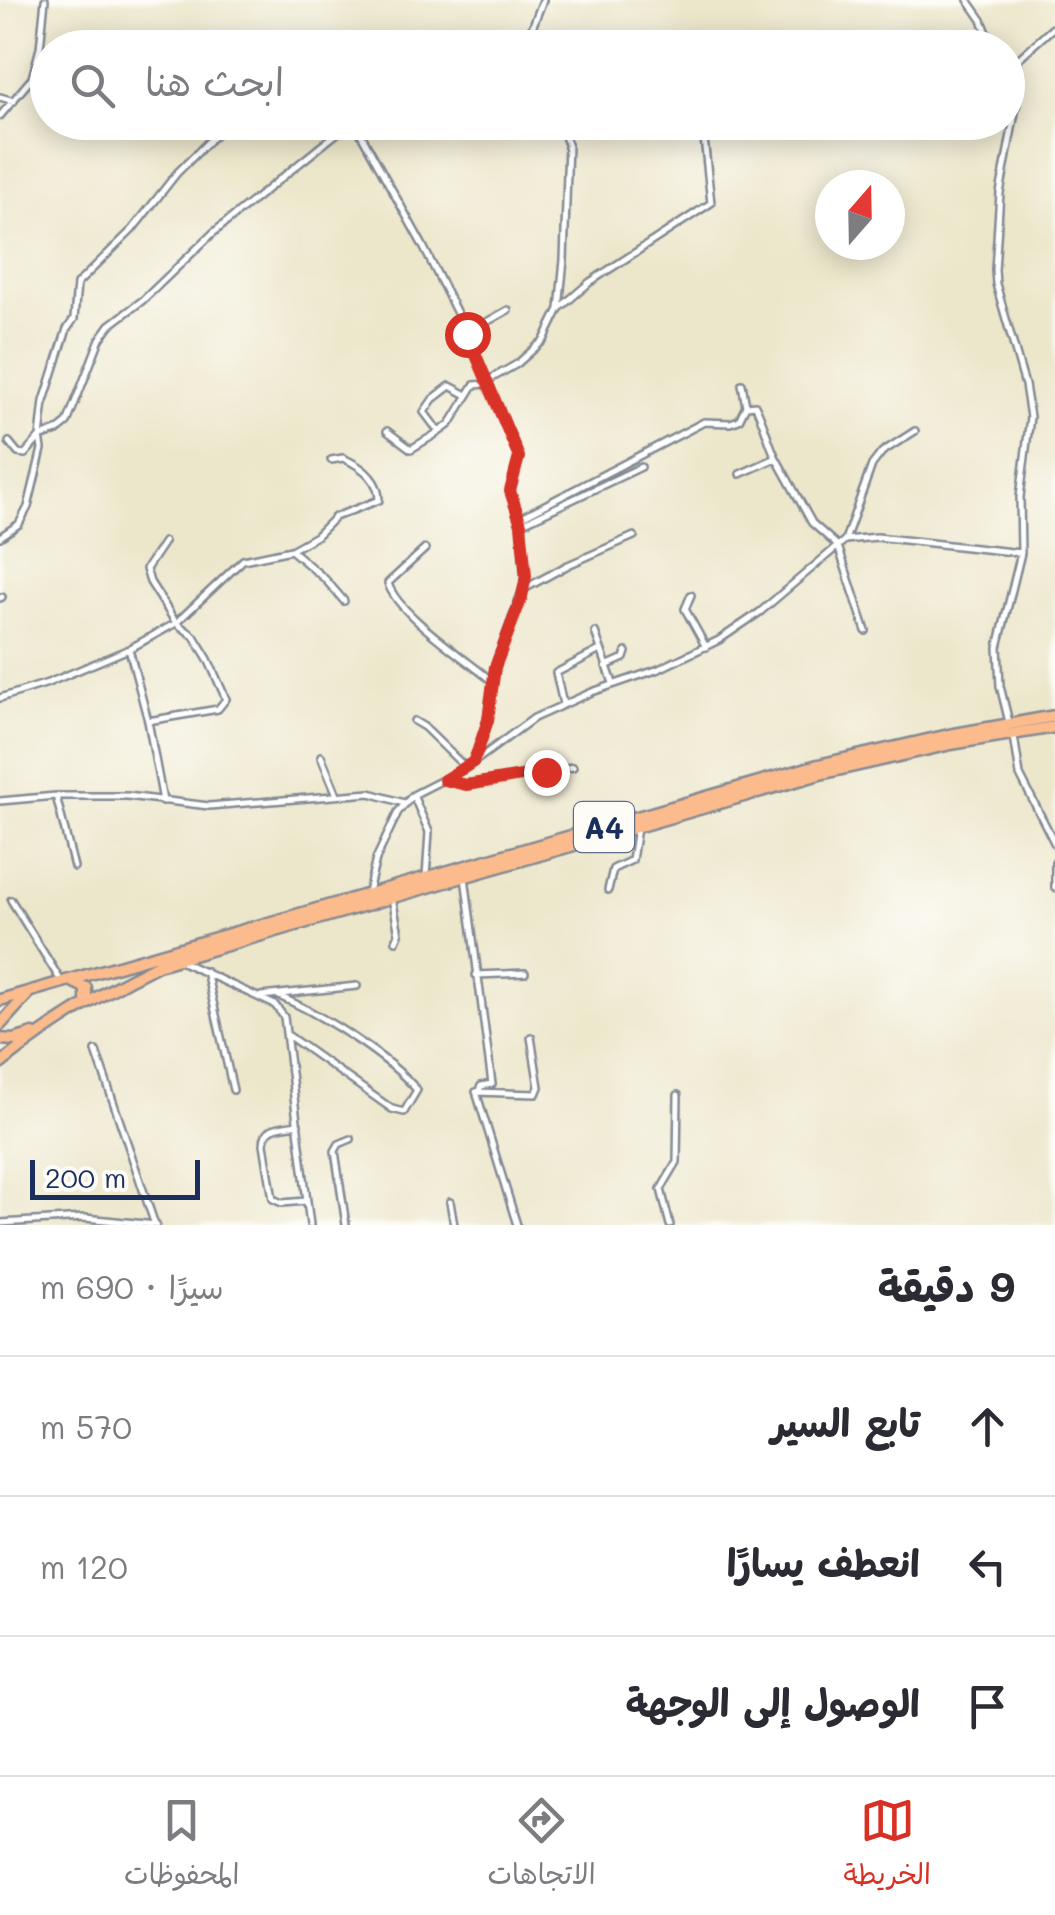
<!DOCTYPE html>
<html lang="ar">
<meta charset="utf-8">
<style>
:root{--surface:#fff;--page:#f2f2f3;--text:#2b2b33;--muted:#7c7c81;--line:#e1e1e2;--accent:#d93025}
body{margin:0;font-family:Mali,"Playpen Sans Arabic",sans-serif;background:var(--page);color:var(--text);direction:rtl}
.compass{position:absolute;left:815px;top:170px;width:90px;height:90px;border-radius:50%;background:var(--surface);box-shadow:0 5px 25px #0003;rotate:20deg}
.scale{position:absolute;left:30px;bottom:25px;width:170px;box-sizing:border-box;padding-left:10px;border:5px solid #1b2f5e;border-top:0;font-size:28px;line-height:35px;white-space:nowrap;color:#1b2f5e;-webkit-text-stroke:8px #fdfcf7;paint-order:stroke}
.stop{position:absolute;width:30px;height:30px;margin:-22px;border:8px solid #d93025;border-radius:50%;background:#fff}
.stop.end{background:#d93025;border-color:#fff;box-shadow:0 2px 10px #0008}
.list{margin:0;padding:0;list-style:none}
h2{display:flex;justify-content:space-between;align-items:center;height:130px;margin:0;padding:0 40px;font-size:42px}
h2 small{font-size:32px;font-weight:400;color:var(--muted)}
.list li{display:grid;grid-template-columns:65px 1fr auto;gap:30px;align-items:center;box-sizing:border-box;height:140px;padding:0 40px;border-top:2px solid var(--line)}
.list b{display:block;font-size:38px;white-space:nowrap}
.list em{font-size:32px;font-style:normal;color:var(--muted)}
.icon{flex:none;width:55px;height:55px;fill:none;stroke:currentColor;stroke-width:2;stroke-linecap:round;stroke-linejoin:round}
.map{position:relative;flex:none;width:1055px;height:1225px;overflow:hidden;direction:ltr}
.search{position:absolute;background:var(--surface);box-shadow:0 5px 25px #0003;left:30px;right:30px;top:30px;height:110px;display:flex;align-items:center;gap:25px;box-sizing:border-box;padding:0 35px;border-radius:55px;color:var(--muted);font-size:38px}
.sheet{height:550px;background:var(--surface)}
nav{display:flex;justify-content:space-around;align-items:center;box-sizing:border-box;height:140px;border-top:2px solid var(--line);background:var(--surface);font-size:28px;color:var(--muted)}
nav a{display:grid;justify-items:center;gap:5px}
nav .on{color:var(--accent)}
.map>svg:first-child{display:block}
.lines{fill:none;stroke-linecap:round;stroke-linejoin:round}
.minor-casing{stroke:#848a94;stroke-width:10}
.trunk-casing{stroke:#848a94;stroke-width:15}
.minor{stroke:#fff;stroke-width:5}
.trunk{stroke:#fbbb8d;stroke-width:10}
.route{stroke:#d93025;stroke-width:12}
.labels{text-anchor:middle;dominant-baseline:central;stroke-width:9;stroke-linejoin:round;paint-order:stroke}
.shield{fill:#fdfcf7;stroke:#5f6c8c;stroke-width:2.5}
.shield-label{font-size:30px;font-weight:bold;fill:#1b2f5e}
</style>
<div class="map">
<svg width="1055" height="1225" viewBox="0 0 1055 1225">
<rect width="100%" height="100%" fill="#fdfcf7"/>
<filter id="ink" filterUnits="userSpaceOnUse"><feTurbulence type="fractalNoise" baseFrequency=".01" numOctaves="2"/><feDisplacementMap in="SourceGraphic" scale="20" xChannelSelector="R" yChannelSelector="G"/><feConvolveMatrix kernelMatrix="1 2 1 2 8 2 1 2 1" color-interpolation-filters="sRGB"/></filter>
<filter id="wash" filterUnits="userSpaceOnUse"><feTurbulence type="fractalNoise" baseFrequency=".0048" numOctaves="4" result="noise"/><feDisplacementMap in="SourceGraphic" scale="40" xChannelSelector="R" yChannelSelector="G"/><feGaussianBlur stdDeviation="2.25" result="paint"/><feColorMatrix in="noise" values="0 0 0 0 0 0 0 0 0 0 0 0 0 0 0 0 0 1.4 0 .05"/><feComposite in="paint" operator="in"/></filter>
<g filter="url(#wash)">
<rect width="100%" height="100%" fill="#ece6ca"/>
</g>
<g filter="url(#ink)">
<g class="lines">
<defs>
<path id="minor" d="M968,0L982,20L993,48
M322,40L326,48
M537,48L530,33L543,0
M1008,58L1018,59L1017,102L1000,193L995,270L996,284L1025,385L1030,417L1020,497L1021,553L998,647L1000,686L1009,722
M1018,59L1055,26
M0,97L14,101
M0,116L32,78L40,48L45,0
M561,307L590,282L711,203L704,138
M467,333L508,310
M487,381L517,364L544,340L559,309L564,260L568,144L559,122
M467,395L450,386L433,399L424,412L439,432L450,424L474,385L488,384
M747,406L755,405C763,420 768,441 776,458
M387,431L411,449L439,432
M9,442L18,453L25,454L40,437L57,431L67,423L100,339L110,325L143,300L213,233L346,126L356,125L422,244L467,333L519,457L510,491L521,524L525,583L495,667L488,720L473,763
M740,474L776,458L812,523L838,546L866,631
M520,518L704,422L730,423L739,420L746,406L742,384
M521,524L641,467
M0,537L19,524L28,507L42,449L40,437L44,401L67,329L74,319L77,284L132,230L177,173L228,122
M845,540L872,465L882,452L915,431
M425,549L388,583C396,613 466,659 492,681
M291,550L316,536L335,517L379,500C379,479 361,466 343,458L331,460
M524,589L568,565L634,536
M691,595L685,609L706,647
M0,598L2,597
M595,632L613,683
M129,649L148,721L163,801
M606,666L624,658L626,652
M0,698L48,683L129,649L176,623L243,560L291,550L325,579L344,601
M563,704L556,673L600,650
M148,721L218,709L226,699L208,659L194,636L176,623L150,582L146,569L164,542
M414,721L424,727L466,768
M1014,736L1020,775L1055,844
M321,756L337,795
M447,780L466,785L573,767
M413,795L429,832L426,877
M56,796L74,867
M0,801L56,796H127L209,806L370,793L404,803
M1055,862V888
M465,877L492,1084L481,1086L477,1095L517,1225
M608,890L613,869L632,860L637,828
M368,892L376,859L398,812L413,795L466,768L534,718L592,692L659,669L719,640L760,612L845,540L877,537L1021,553
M392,898L399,934L396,941
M11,900L61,981
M178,960L275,1005L284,1017L310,1225
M206,971L233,1090
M476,975L525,973
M261,996L357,986
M279,996C322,1015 387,1055 417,1090L404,1112L392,1109L289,1036
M96,1051L155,1225
M476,1092L536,1094L539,1087L531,1037
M298,1124C283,1127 264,1125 264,1144L273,1199L282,1203L306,1201
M450,1202L454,1225
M0,1223L85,1218L156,1225
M346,1225L335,1151L339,1144L351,1139
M670,1225L661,1189L677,1162L678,1095"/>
<path id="trunk" d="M70,980L86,988V1001
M0,1000L818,765L949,735L1055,716
M0,1025L27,995
M0,1039L14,1040L33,1034
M0,1064C49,1024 101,993 158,965L820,774L951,744L1055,727"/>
</defs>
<!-- minor casing -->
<use href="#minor" class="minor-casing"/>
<!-- trunk casing -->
<use href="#trunk" class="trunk-casing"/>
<!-- minor -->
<use href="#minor" class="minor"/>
<!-- trunk -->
<use href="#trunk" class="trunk"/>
</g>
</g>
<g class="lines" filter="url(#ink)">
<!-- route -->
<path class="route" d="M467,334L519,457L510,491L521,524L526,576L522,597L495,667L488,720L478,750L473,762L444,780L466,785L546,772"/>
</g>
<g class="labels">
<!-- shield labels -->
<rect class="shield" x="574" y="802" width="60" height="50" rx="8"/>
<g class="shield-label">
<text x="604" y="827">A4</text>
</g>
</g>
</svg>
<svg class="compass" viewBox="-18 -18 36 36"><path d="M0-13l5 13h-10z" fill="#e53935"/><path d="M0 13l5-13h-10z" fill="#7c7c81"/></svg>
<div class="scale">200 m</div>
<div class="stop" style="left:467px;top:334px"></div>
<div class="stop end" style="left:546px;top:772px"></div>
<div class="search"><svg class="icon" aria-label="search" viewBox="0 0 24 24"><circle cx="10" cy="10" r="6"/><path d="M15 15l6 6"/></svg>ابحث هنا</div>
</div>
<section class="sheet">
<h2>9 دقيقة<small>سيرًا · 690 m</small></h2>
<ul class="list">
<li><svg class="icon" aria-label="ahead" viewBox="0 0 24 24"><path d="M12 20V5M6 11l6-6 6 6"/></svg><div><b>تابع السير</b></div><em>570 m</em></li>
<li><svg class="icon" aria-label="left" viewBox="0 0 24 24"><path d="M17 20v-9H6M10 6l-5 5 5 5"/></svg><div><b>انعطف يسارًا</b></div><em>120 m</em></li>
<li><svg class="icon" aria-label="arrive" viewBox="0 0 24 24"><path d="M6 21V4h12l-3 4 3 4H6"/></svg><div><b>الوصول إلى الوجهة</b></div></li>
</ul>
</section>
<nav>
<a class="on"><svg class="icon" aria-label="map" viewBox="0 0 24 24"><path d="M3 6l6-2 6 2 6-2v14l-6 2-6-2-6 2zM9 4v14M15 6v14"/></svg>الخريطة</a>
<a><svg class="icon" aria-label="directions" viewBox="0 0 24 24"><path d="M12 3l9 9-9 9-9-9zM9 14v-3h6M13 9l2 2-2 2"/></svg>الاتجاهات</a>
<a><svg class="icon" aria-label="saved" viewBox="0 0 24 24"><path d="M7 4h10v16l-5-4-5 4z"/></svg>المحفوظات</a>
</nav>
